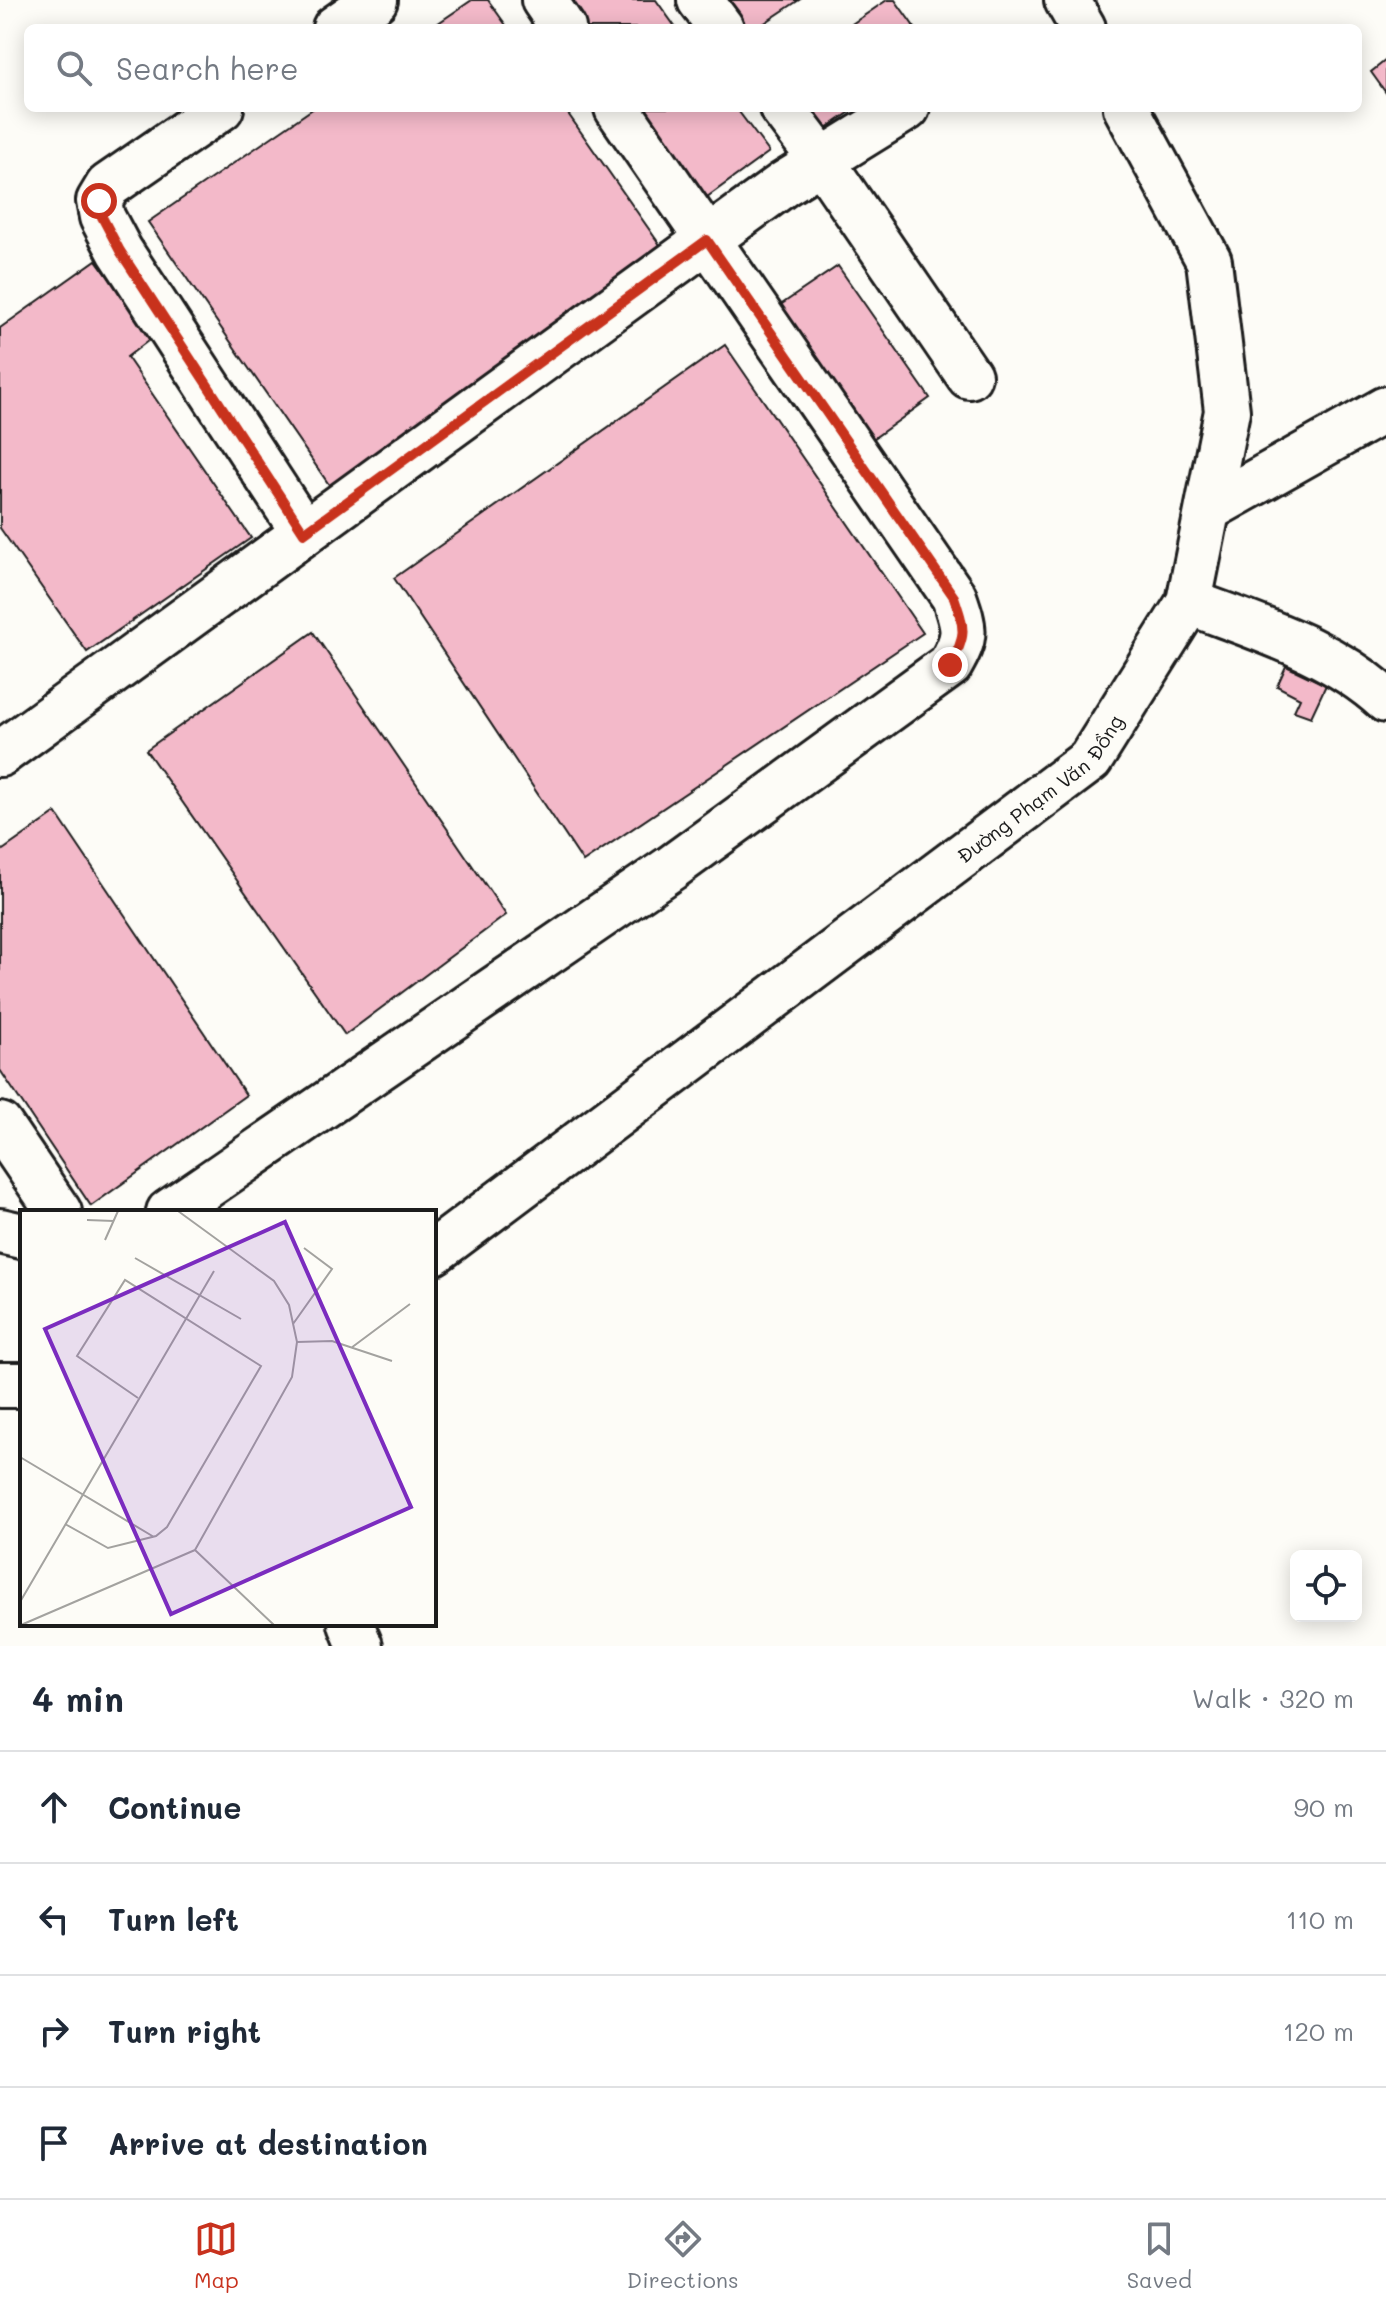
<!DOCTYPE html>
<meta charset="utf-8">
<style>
:root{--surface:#fff;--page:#f2f2f3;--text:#1f2937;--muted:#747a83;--line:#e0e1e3;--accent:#c8321e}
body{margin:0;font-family:Mali,sans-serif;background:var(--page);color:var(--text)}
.controls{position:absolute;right:24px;bottom:24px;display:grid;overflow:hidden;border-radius:12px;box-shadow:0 4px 20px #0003}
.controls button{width:72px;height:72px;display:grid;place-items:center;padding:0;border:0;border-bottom:2px solid var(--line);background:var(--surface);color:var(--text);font:40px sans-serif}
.stop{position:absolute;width:24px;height:24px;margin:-18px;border:6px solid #c8321e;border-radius:50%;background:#fff}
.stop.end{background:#c8321e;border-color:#fff;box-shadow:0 2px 8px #0008}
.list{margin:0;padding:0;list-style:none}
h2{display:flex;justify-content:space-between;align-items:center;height:104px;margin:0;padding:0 32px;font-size:34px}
h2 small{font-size:26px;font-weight:400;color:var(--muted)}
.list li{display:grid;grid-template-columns:52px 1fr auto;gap:24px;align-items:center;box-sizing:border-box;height:112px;padding:0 32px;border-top:2px solid var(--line)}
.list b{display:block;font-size:30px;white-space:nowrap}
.list em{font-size:26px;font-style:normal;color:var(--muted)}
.icon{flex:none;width:44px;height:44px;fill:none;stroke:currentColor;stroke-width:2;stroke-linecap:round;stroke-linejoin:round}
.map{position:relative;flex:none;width:1386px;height:1646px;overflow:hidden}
.search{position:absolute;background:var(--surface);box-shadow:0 4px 20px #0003;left:24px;right:24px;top:24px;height:88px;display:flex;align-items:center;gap:20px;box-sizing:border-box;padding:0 28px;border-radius:12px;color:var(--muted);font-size:30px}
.sheet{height:552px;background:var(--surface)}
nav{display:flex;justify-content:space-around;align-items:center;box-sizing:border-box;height:112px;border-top:2px solid var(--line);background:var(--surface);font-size:22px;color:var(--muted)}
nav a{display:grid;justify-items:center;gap:4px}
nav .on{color:var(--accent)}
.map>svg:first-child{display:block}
.building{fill:#f3b9c9;stroke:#1c1c1c;stroke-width:2}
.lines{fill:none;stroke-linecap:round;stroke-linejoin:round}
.minor-casing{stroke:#1c1c1c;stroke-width:50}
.minor{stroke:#fdfcf7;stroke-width:44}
.route{stroke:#c8321e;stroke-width:10}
.labels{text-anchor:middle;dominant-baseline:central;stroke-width:6;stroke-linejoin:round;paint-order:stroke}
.street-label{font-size:20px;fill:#1c1c1c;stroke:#fdfcf7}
.inset-road{fill:none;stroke:#a3a29f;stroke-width:2}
.view{fill:#7b2cbf;fill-opacity:0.15;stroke:#7b2cbf;stroke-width:4}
.inset-edge{fill:none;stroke:#1c1c1c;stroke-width:4}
</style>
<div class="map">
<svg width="1386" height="1646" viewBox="0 0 1386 1646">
<rect width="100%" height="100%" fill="#fdfcf7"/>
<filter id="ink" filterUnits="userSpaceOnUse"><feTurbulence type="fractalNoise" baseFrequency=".0125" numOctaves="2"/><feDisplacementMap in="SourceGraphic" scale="16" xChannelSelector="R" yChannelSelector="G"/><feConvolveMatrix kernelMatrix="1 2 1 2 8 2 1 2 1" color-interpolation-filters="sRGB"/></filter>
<g filter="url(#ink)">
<!-- building -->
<path class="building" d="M472,0H488L508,28H431Z
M562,0H656L676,28H583Z
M727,0H799L757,28H747Z
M887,0H895L915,28H846Z
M1386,60V93L1371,72Z
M314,108H564L665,252L330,486L148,222Z
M642,108H736L769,152L707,197Z
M796,108H856L815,136Z
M96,260L153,337L127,357L251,538L87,652L0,528V328Z
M838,266L930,398L870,441L776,308Z
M725,345L923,633L583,862L394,578Z
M313,632L506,915L345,1035L146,750Z
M1286,666L1326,685L1311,717L1294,711L1300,698L1277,686Z
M56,813L246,1095L91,1206L0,1070V852Z"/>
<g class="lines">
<defs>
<g id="minor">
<path d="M544,0L563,28"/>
<path d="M700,0L721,28"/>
<path d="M1067,0L1083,28"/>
<path d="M335,28L375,0"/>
<path d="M221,108L108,186L99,201L102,217L120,251L304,533"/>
<path d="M782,108L822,161L969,376"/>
<path d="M1208,509L1386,409"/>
<path d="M1189,602C1259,629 1330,649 1386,700"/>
<path d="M0,754L784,184L907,108"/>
<path d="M0,1125L59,1212"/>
<path d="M169,1212L671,868L950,665C967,636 965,629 954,597L617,108"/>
<path d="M0,1231L22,1236"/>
<path id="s1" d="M434,1252L1090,760L1189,602L1227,411L1209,261L1126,108"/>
<path d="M0,1385H22"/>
<path d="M351,1624L360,1646"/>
</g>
</defs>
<!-- minor casing -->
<use href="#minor" class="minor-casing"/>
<!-- minor -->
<use href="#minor" class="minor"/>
</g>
</g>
<g class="lines" filter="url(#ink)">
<!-- route -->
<path class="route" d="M99,201L102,217L120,251L304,533L707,240L954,597C965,629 967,636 950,665"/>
</g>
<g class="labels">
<!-- street labels -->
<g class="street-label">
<text stroke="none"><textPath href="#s1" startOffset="764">Đường Phạm Văn Đồng</textPath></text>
</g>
</g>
<!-- overview -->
<g transform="translate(20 1210)">
<rect width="416" height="416" fill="#fdfcf7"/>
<path class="inset-road" d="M158,1L254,71L269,95L277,132L272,167L175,340M67,10L94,11M85,30L98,1M115,48L221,109M273,114L312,59L284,38M277,132L312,131L372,151M331,138L390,94M0,247L134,327M45,314L88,338L136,326L147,317L241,156L105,70L57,146L118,188M175,340L254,415M0,392L194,61M1,415L175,340"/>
<path class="view" d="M265,12L391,297L151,404L25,119Z"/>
<rect width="416" height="416" class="inset-edge"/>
</g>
</svg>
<div class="controls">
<button><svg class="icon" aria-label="locate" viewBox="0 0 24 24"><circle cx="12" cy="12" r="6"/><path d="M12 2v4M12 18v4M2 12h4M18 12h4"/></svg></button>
</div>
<div class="stop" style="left:99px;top:201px"></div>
<div class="stop end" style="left:950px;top:665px"></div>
<div class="search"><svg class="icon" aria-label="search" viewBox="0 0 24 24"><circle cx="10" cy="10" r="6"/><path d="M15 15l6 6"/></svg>Search here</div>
</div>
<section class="sheet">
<h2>4 min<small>Walk · 320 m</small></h2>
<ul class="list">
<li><svg class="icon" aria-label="ahead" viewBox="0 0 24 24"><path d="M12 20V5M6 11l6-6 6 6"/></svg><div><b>Continue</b></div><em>90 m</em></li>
<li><svg class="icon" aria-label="left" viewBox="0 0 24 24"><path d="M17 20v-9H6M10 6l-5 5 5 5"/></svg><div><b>Turn left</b></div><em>110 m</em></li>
<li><svg class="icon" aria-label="right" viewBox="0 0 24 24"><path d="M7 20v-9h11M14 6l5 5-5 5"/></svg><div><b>Turn right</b></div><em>120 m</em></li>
<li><svg class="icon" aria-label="arrive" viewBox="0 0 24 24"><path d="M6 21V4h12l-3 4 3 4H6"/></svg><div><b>Arrive at destination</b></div></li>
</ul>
</section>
<nav>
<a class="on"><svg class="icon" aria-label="map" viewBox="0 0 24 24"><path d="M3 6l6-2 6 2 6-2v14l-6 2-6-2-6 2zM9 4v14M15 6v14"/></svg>Map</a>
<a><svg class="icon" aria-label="directions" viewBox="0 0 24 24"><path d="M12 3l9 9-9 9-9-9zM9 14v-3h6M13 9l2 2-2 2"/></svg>Directions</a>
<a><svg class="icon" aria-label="saved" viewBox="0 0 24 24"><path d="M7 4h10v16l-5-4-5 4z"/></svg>Saved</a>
</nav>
